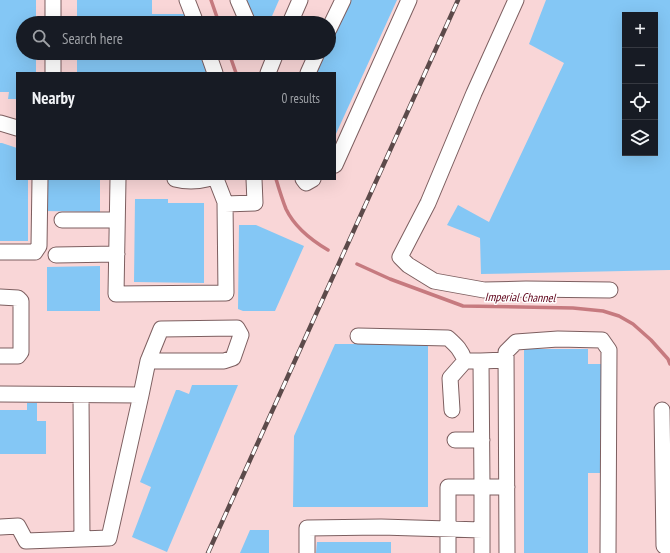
<!DOCTYPE html>
<meta charset="utf-8">
<style>
:root{--surface:#171b24;--page:#20242c;--text:#f1f3f6;--muted:#9ea1a6;--line:#363941}
body{margin:0;font-family:"PT Sans Narrow",sans-serif;background:var(--page);color:var(--text)}
.controls{position:absolute;right:12px;top:12px;display:grid;overflow:hidden;border-radius:0px;box-shadow:0 4px 16px #0002}
.controls button{width:36px;height:36px;display:grid;place-items:center;padding:0;border:0;border-bottom:1px solid var(--line);background:var(--surface);color:var(--text);font:20px sans-serif}
.list{margin:0;padding:0;list-style:none}
h2{display:flex;justify-content:space-between;align-items:center;height:52px;margin:0;padding:0 16px;font-size:17px}
h2 small{font-size:13px;font-weight:400;color:var(--muted)}
.icon{flex:none;width:22px;height:22px;fill:none;stroke:currentColor;stroke-width:2;stroke-linecap:round;stroke-linejoin:round}
.map{position:relative;flex:none;width:670px;height:553px;overflow:hidden}
.search{position:absolute;background:var(--surface);box-shadow:0 4px 16px #0002;left:16px;top:16px;width:320px;height:44px;display:flex;align-items:center;gap:10px;box-sizing:border-box;padding:0 14px;border-radius:22px;color:var(--muted);font-size:15px}
.panel{position:absolute;background:var(--surface);box-shadow:0 4px 16px #0002;left:16px;top:72px;width:320px;height:108px;border-radius:0px}
.map>svg:first-child{display:block}
.lines{fill:none;stroke-linecap:round;stroke-linejoin:round}
.stream{stroke:#c67a7f;stroke-width:3.5}
.building{fill:#84c7f5;fill-rule:evenodd}
.minor-casing{stroke:#7d5f60;stroke-width:17}
.minor{stroke:#fff;stroke-width:15}
.rail-casing{stroke:#5c4a4a;stroke-width:4.5}
.rail{stroke:#fff;stroke-width:3;stroke-dasharray:9;stroke-linecap:butt}
.labels{text-anchor:middle;dominant-baseline:central;stroke-width:3;stroke-linejoin:round;paint-order:stroke}
.water-label{font-size:12px;font-style:italic;fill:#5e0018;stroke:#fff}
</style>
<div class="map">
<svg width="670" height="553" viewBox="0 0 670 553">
<rect width="100%" height="100%" fill="#f9d6d7"/>
<g class="lines">
<!-- stream -->
<path class="stream" d="M211,0L219,23
M229,53L236,73
M276,179C279,189 282,199 286,209C295,228 311,240 328,250
M357,264L390,279L463,306L573,308L603,311L619,316L633,324L651,340L668,359L670,364"/>
</g>
<!-- building -->
<path class="building" d="M0,0H36V23H23V53H36V73H17V99H8L9,92H0Z
M77,0H152V14H189L192,23H77Z
M245,0H279L269,23H252Z
M348,0H397L335,136V73H315L324,53H329V42Z
M546,0H670V270L481,274L480,238L447,225L458,205L489,222L564,63L529,44ZM625,15H655V153H625Z
M77,53H203L210,73H77Z
M0,143H2L17,148V179H28V241H0Z
M46,179H100V212L45,211Z
M135,199H168V203H204V283L134,282Z
M239,225H256L304,246L275,311H243L238,309Z
M100,266V311H47V267Z
M335,344H428V507H293L294,436Z
M524,349H588V364H603V473H588V553H524Z
M192,385H238L167,552L132,537L151,487L140,482L176,390H179L189,394Z
M27,403H37V421H46V454H0V410H27Z
M250,530H269V553H240Z
M317,542H391V553H316Z"/>
<g class="lines">
<defs>
<path id="minor" d="M187,0L196,23
M238,0L248,23
M516,0L474,93L428,203L400,257L408,265L434,281L484,290L526,289L610,290
M53,23V0
M290,23L300,0
M329,29L343,0
M208,53L215,73
M53,73V53
M268,73L276,53
M308,73L317,53
M0,123L17,128
M335,165L409,0
M118,179L116,294L226,293L225,202L216,179
M175,179C187,182 195,182 207,179
M303,179L306,183L313,179
M225,204L255,203L254,179
M62,220H117
M0,252H35L39,246L40,179
M56,255L117,254
M0,297L18,298L21,301V352L18,356H0
M358,336L448,338C457,346 461,350 465,361H481
M0,394L141,395
M81,395L82,539
M452,410L450,378L465,361
M662,410L664,546H670
M455,440H482
M0,527L18,526L26,541L109,538L141,395L148,361H224L233,358L241,335L237,328L161,329L148,361
M482,530V487H507
M307,553V528L381,527L482,530V553
M448,553V487H482L481,361L506,360
M507,553L506,352L516,342L558,339L602,340L609,350L608,553"/>
</defs>
<!-- minor casing -->
<use href="#minor" class="minor-casing"/>
<!-- minor -->
<use href="#minor" class="minor"/>
<defs>
<path id="rail" d="M208,553L458,0"/>
</defs>
<!-- rail casing -->
<use href="#rail" class="rail-casing"/>
<!-- rail -->
<use href="#rail" class="rail"/>
</g>
<g class="labels">
<!-- water labels -->
<g class="water-label">
<text transform="translate(520 297) rotate(1)">Imperial Channel</text>
</g>
</g>
</svg>
<div class="controls">
<button>+</button>
<button>−</button>
<button><svg class="icon" aria-label="locate" viewBox="0 0 24 24"><circle cx="12" cy="12" r="6"/><path d="M12 2v4M12 18v4M2 12h4M18 12h4"/></svg></button>
<button><svg class="icon" aria-label="layers" viewBox="0 0 24 24"><path d="M12 4l9 5-9 5-9-5zM3 14l9 5 9-5"/></svg></button>
</div>
<div class="search"><svg class="icon" aria-label="search" viewBox="0 0 24 24"><circle cx="10" cy="10" r="6"/><path d="M15 15l6 6"/></svg>Search here</div>
<section class="panel">
<h2>Nearby<small>0 results</small></h2>
<ul class="list">
</ul>
</section>
</div>
